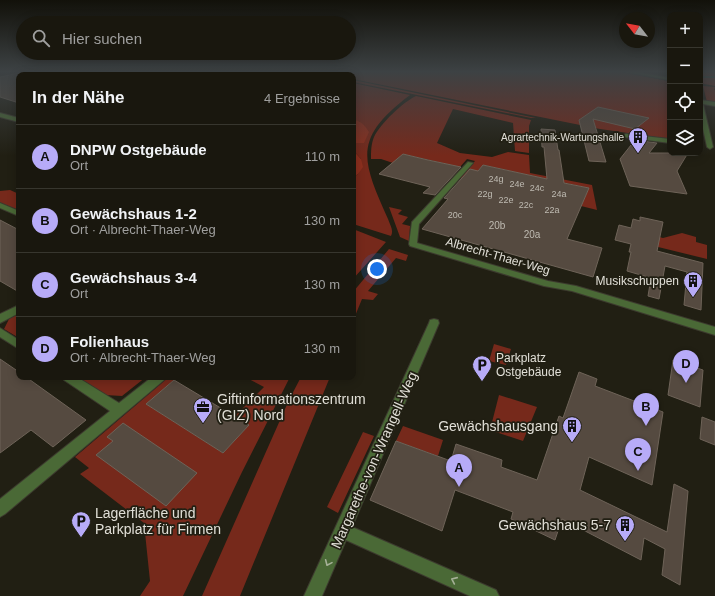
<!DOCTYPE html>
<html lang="de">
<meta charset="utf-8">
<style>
:root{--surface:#19170e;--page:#222017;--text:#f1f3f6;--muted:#9f9f9e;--line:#37362e;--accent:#b7abf8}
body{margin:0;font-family:Helvetica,sans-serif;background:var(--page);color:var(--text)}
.controls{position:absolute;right:12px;top:12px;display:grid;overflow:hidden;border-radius:8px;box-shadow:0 2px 10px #0003}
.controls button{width:36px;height:36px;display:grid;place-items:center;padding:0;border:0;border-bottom:1px solid var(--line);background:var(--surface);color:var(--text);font:20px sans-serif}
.compass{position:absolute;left:619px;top:12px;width:36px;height:36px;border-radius:50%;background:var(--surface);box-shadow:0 2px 10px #0003;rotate:301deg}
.you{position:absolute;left:377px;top:269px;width:14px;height:14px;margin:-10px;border:3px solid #fff;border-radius:50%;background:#1a73e8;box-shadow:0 0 0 6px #1a73e833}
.badge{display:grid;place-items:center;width:26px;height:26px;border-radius:50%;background:var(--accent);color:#111;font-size:13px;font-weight:700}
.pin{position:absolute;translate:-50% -33px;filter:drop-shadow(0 1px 2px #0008)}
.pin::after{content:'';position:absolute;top:21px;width:14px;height:12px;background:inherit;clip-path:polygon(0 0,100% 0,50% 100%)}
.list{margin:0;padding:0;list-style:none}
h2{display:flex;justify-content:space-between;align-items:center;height:52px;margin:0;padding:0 16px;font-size:17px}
h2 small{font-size:13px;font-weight:400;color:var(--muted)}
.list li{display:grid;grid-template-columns:26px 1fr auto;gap:12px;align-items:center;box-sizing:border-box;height:64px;padding:0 16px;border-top:1px solid var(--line)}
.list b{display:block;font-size:15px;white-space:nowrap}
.list p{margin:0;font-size:13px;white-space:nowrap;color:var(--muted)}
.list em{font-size:13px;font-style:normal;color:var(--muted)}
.icon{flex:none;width:22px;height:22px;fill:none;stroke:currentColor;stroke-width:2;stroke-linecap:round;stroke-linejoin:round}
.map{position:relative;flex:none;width:715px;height:596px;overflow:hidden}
.search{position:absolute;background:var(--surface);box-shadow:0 2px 10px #0003;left:16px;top:16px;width:340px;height:44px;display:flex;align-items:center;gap:10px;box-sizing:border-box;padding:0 14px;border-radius:22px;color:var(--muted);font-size:15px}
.panel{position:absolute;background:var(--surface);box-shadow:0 2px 10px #0003;left:16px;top:72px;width:340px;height:308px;border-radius:8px}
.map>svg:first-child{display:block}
.green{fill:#76291b}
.forest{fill:#8b2f1e}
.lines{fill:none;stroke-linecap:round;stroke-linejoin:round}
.stream{stroke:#1e634d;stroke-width:2}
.building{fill:#554a40;stroke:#6e6358}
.minor-casing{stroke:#3c3a2e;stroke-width:2}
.minor{fill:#4a6936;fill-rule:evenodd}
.oneway{stroke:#a5b097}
.labels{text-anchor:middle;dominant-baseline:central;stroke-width:3.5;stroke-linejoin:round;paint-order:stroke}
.far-number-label{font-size:9px;fill:#bebab1}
.far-poi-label{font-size:10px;fill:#e1dfd7;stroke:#211f13;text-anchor:end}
.number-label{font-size:10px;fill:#bebab1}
.street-label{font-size:12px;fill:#e1dfd7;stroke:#211f13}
.poi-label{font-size:12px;fill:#e1dfd7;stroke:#211f13;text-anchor:end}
.near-poi-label{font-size:14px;fill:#e1dfd7;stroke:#211f13;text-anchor:start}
.near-street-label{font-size:14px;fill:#e1dfd7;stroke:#211f13}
</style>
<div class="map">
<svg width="715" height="596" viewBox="0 0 715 596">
<rect width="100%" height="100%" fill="#211f13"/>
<!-- green -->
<path class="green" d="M172,72H269C243,77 197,78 171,73Z
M306,72H620L668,81H669L670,139L600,129L353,79V75H327Z
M353,80L536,118H531L353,82Z
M353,83L410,95C353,138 361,159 388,219C390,225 394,230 391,236L353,224V178L358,174L361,159L353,150V145L356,143L360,122L353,120Z
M703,86L715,87L714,90H715V103L707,102Z
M416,96L531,120L529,126V153L515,151L513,123L453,109L437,143L460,153L492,157L508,152L529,155L530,173L592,185L597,210L581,206L589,188L483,165L470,180L460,178L475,161L467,159L460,167L403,154L393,163L381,159H371C371,152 371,144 374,137C380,124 403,102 416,96Z
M10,190L19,194V210L0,203V191Z
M389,207L402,210L398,214L408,217L402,224L410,226L409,241L400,237Z
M353,229L386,242L353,279Z
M682,233L696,237V242L707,245V259L650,245L652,235L663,238Z
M389,249L408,255L406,261L396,258L368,291L378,294L373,300L362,299L353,321V292Z
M19,312V338L4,329L10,317Z
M494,344L511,349L506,365L489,361Z
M78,377H146L122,396L105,395Z
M169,377L174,380L146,404L223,453L249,425L235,416L264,387L245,377H290L242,472L183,596H140L150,581L144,523L80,474L89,468L75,457Z
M301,377H330L240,596H202L289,400Z
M499,395L537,407L523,441L490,430Z
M403,426L443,440L438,456L396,441Z
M363,432L374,436L338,513L327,507Z"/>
<!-- forest -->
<path class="forest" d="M700,72H715V86L700,83Z
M353,120C361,120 365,126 369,132L364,143H356L353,145Z
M353,150L361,159L363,167L358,174L353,178Z"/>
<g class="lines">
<!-- stream -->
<path class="stream" d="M700,77H715"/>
</g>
<!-- building -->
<path class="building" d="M19,73V103L0,97V77Z
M598,107L649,118L635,129L593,119L606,162L589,161L579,120Z
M541,129L555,130L558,150H559L564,183L589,188L567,239L602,248L593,277L422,229L448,199L444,198L470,169L478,171L483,165L547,179L544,147H542Z
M635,140L657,143L649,153H688L677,171L687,194L630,186L620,159Z
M403,154L428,160L461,167L435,195L423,193L430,187L379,174Z
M640,217L663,222L657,251L703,263L701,310L684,305L687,272L665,266L659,299L648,296L651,278L627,271L631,252H629L631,244L615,240L619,225L631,228L633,219L640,221Z
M0,220L19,230V292L0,281Z
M0,359L19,372V377H26L86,420L53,447L31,430L0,453Z
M673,360L703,370L700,407L668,395Z
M579,372L597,379L595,386L663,412L652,485L589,457L580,490L667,532L674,484L688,491L680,585L662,575L665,549L644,538L641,560L562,519L555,540L511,519L513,512L455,490L442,531L370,500L396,441L451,461L456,444L502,460L501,467L537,480L559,416L563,418Z
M174,380L249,425L223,453L146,404Z
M702,417L715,422V445L700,439Z
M123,423L197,473L166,506L96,455L113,441L107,437Z"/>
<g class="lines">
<defs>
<path id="minor" d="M626,72H637L670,78V80Z
M700,100L715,102V106L703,104L713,147L710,149L707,147L700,115Z
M0,113L19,118V122L0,117Z
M626,134L670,139V143L624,137V135Z
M468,162L473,163L419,224L417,243L548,281L576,286L715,327V335L572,291L544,286L410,246L409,244L412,222Z
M0,203L19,211V216L0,208Z
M19,305V313L0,323V314Z
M434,319L438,320L439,323L352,527L496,590L499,596H470L346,540L322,596H304L429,323L430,320Z
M0,328L19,340V349L0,337Z
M62,377H77L119,403L152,377H166L164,380L5,514L0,517V499L110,411L64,380Z"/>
</defs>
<!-- minor casing -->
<use href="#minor" class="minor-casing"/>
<!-- minor -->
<use href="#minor" class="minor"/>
</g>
<!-- one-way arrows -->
<defs><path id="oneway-chevron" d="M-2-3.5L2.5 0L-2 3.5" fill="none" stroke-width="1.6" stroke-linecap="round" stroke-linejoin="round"/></defs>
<g class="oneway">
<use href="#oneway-chevron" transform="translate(328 563) rotate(114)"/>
<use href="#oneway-chevron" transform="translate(454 580) rotate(-156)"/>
</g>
<!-- sky -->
<linearGradient id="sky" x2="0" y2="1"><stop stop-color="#12110a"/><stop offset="0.46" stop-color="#3d4244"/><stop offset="1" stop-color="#3d4244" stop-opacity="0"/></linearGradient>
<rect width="715" height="156" fill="url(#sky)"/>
<!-- icons -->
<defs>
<symbol id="building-pin" viewBox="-11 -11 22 30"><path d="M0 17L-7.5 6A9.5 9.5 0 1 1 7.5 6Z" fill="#b7abf8" stroke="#211f13"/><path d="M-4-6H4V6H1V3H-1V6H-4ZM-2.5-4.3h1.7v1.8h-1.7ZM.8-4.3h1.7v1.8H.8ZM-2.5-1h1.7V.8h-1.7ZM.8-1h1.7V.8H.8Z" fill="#111"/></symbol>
<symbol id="parking-pin" viewBox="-11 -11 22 30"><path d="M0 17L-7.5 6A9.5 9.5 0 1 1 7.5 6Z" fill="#b7abf8" stroke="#211f13"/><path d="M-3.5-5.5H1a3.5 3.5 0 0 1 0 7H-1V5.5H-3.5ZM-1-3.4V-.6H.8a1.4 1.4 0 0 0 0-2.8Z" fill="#111"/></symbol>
<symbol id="office-pin" viewBox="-11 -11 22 30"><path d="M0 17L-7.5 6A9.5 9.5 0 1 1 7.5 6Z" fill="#b7abf8" stroke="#211f13"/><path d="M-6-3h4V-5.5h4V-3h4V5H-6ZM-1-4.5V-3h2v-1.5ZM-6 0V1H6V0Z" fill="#111"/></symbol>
</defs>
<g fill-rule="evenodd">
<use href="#building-pin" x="627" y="126" width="22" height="30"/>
<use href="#building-pin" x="682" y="270" width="22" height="30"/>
<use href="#parking-pin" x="471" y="354" width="22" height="30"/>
<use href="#office-pin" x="192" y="396" width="22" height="30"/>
<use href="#building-pin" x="561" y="415" width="22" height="30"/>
<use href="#parking-pin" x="70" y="510" width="22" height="30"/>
<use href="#building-pin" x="614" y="514" width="22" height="30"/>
</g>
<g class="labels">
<!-- far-number labels -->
<g class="far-number-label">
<text x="496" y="179">24g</text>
<text x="517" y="184">24e</text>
<text x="537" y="188">24c</text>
<text x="485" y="194">22g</text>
<text x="559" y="194">24a</text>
<text x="506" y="200">22e</text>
<text x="526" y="205">22c</text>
<text x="552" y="210">22a</text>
<text x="455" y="215">20c</text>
</g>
<!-- far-poi labels -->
<g class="far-poi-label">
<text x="624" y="137">Agrartechnik-Wartungshalle</text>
</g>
<!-- number labels -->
<g class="number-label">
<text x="497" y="225">20b</text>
<text x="532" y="234">20a</text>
</g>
<!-- street labels -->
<g class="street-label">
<text transform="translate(498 256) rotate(16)">Albrecht-Thaer-Weg</text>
</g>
<!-- poi labels -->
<g class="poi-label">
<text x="679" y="281">Musikschuppen</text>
<text x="496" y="358" text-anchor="start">Parkplatz<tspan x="496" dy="14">Ostgebäude</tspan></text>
</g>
<!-- near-poi labels -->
<g class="near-poi-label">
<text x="217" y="399">Giftinformationszentrum<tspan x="217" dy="16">(GIZ) Nord</tspan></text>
<text x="558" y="426" text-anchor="end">Gewächshausgang</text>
<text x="95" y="513">Lagerfläche und<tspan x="95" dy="16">Parkplatz für Firmen</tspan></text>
<text x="611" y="525" text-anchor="end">Gewächshaus 5-7</text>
</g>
<!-- near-street labels -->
<g class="near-street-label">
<text transform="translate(374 460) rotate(-66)">Margarethe-von-Wrangell-Weg</text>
</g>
</g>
</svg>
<div class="controls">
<button>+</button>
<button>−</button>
<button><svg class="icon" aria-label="locate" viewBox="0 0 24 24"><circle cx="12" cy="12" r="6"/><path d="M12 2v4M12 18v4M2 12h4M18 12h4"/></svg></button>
<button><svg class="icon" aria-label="layers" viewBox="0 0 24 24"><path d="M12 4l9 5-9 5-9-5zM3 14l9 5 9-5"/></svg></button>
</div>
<svg class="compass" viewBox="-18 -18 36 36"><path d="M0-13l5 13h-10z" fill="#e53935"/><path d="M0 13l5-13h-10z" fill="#9f9f9e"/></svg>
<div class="you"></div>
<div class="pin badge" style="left:459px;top:487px">A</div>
<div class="pin badge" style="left:646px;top:426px">B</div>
<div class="pin badge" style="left:638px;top:471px">C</div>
<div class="pin badge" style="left:686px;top:383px">D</div>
<div class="search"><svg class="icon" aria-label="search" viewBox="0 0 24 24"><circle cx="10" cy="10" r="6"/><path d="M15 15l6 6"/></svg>Hier suchen</div>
<section class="panel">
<h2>In der Nähe<small>4 Ergebnisse</small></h2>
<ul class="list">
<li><span class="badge">A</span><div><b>DNPW Ostgebäude</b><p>Ort</p></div><em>110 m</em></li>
<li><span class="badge">B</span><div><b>Gewächshaus 1-2</b><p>Ort · Albrecht-Thaer-Weg</p></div><em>130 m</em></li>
<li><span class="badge">C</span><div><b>Gewächshaus 3-4</b><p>Ort</p></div><em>130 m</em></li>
<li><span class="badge">D</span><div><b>Folienhaus</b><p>Ort · Albrecht-Thaer-Weg</p></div><em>130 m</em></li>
</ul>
</section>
</div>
